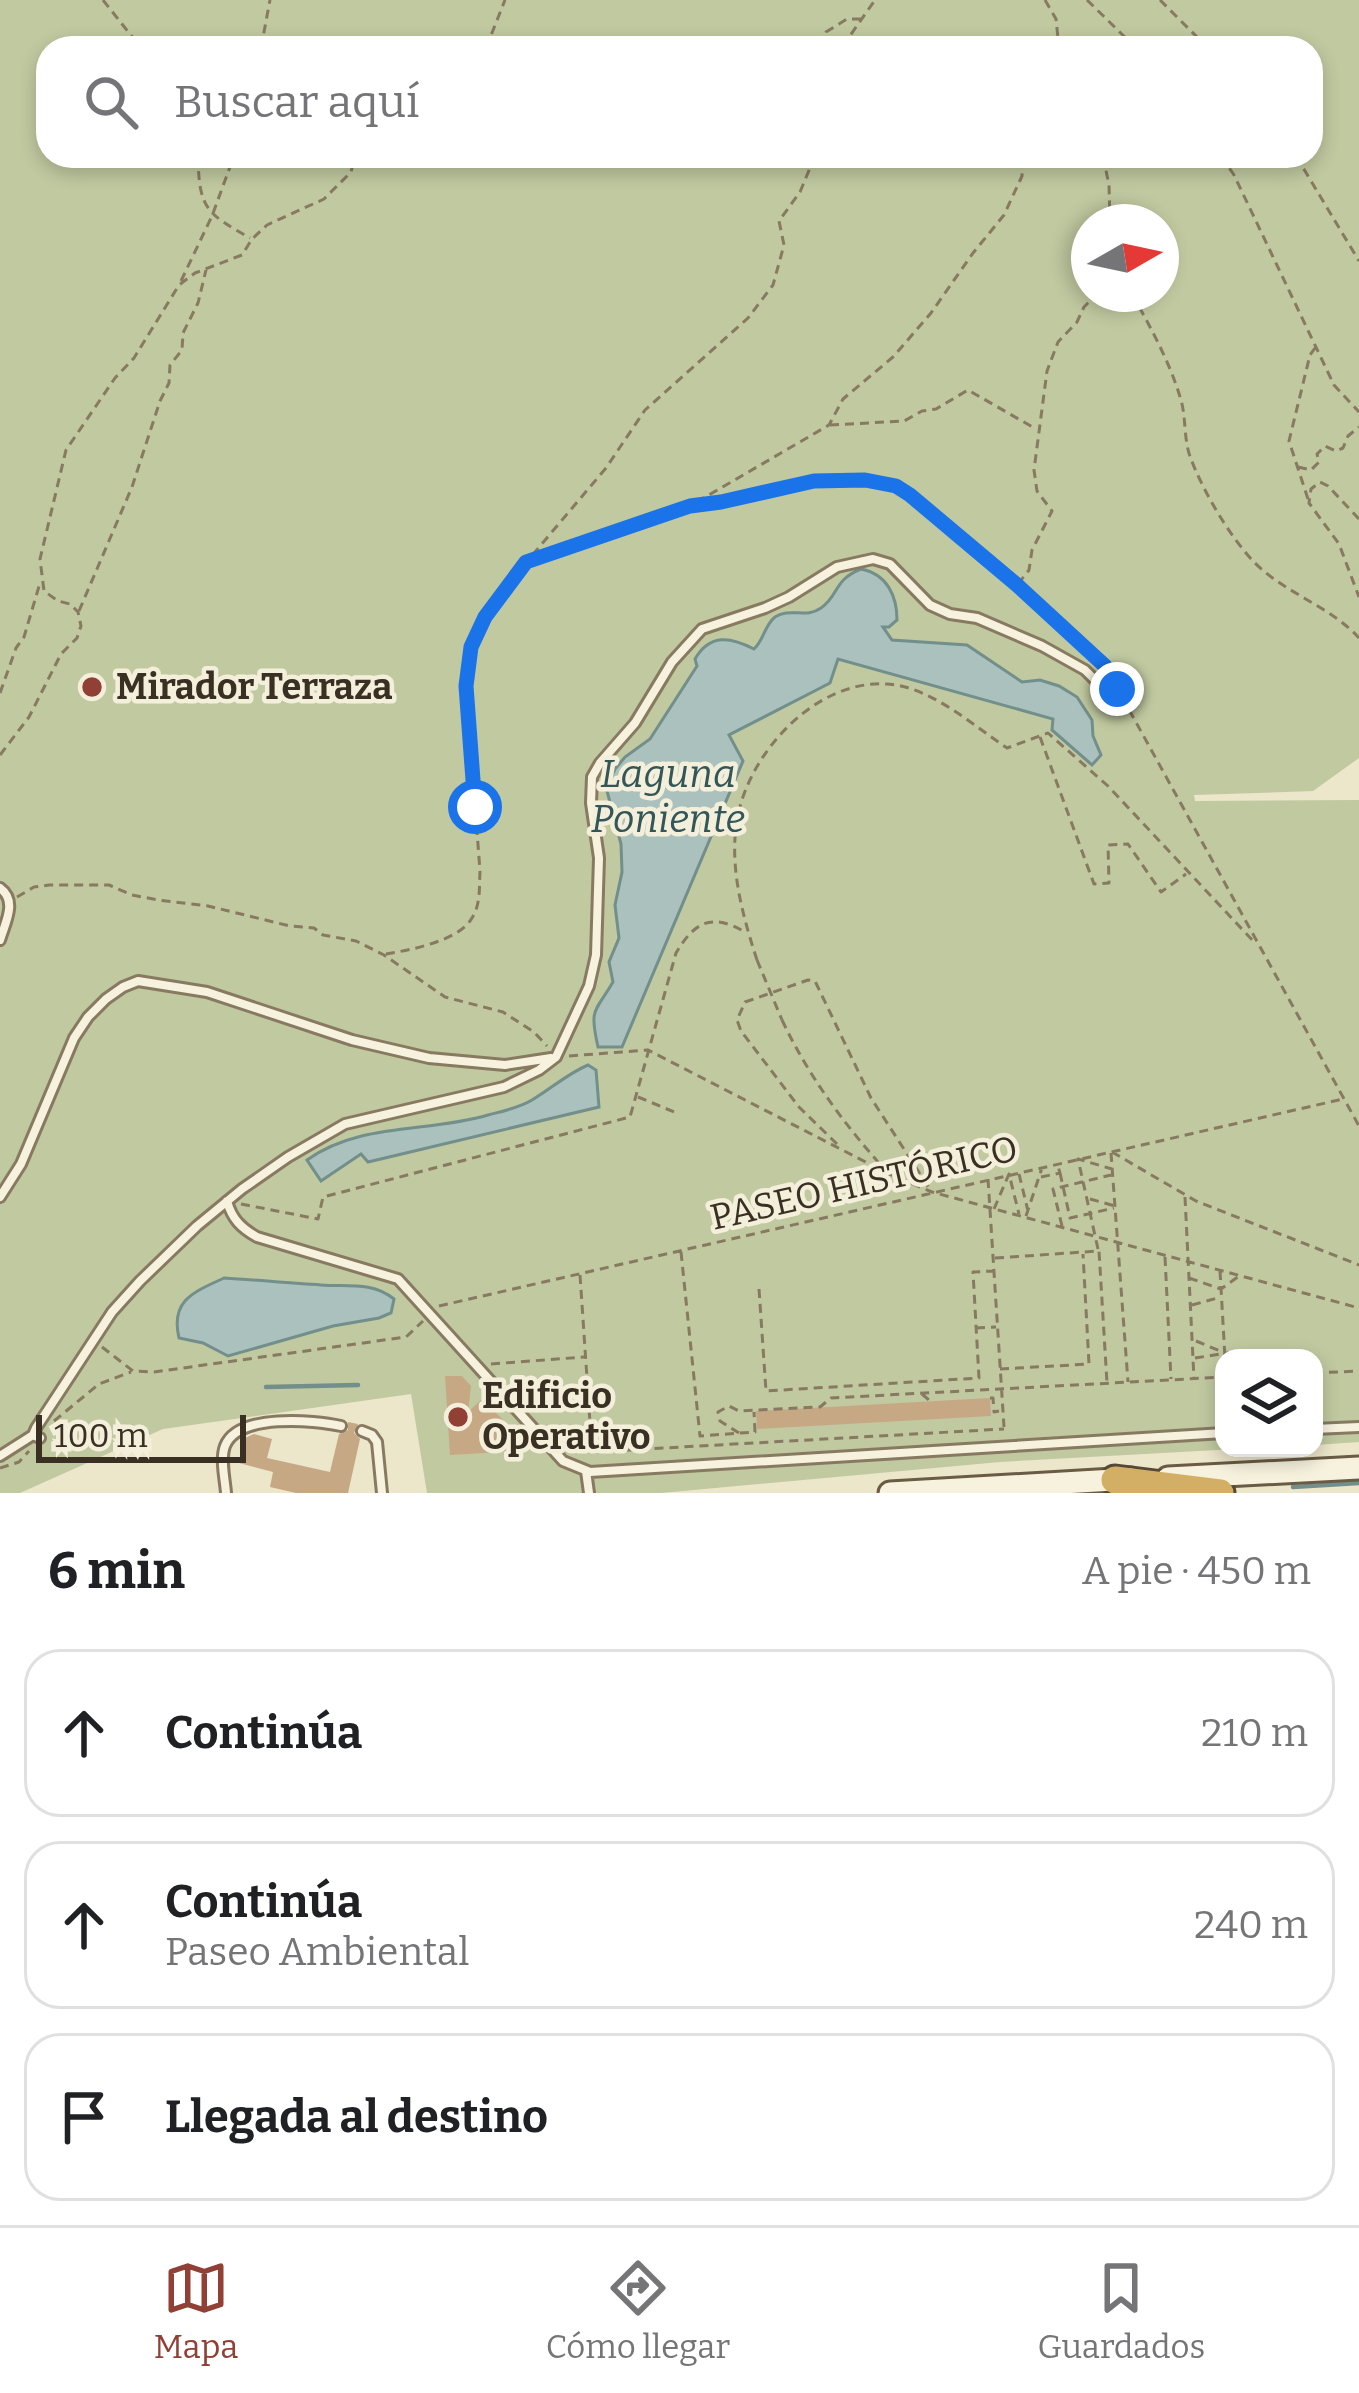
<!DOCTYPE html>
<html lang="es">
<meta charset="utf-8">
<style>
:root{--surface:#fff;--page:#f2f2f2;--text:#202124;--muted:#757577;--line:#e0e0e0;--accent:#914036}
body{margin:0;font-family:Bitter,serif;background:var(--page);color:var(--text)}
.controls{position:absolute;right:36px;bottom:36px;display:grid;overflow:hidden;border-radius:24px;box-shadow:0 6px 18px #0003}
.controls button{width:108px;height:108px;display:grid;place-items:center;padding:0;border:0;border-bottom:3px solid var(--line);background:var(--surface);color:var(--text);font:60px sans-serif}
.compass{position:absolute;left:1071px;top:204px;width:108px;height:108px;border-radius:50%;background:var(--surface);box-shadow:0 6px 18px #0003;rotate:81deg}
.scale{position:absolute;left:36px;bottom:30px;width:210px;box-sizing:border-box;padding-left:12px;border:6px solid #393023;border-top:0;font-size:33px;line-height:42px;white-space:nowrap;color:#393023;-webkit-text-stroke:9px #f4efda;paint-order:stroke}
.stop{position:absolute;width:36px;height:36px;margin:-27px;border:9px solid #1a73e8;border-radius:50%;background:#fff}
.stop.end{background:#1a73e8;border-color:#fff;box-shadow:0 3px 12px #0008}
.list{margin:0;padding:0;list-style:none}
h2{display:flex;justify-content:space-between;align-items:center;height:156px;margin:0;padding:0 48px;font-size:51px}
h2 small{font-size:39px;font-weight:400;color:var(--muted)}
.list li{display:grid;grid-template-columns:78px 1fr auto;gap:36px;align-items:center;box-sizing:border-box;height:168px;margin:0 24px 24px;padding:0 24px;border:3px solid var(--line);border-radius:36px}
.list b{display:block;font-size:45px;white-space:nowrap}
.list p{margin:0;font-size:39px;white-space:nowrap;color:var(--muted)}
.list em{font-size:39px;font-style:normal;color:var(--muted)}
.icon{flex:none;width:66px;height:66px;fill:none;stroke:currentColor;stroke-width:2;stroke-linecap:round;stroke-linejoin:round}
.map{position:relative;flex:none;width:1359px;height:1493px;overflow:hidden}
.search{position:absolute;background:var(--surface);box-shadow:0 6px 18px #0003;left:36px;right:36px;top:36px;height:132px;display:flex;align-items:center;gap:30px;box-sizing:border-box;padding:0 42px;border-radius:36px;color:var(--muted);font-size:45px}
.sheet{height:732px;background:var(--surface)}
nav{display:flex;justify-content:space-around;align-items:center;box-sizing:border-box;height:168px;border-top:3px solid var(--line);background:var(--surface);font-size:33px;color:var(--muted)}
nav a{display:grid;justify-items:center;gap:6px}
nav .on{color:var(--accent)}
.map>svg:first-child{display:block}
.green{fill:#c0c9a0;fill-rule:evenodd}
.water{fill:#abc1bd;stroke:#728f8b;stroke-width:3}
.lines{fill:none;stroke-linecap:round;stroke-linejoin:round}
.stream{stroke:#728f8b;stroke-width:4.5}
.building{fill:#c6a885}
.lane-casing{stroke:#877a61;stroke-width:14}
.secondary-casing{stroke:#695b44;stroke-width:27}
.highway-casing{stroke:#564834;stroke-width:33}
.path{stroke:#877a61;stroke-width:3;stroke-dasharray:9 6;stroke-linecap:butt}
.lane{stroke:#f7f2de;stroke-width:8}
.secondary{stroke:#f7f2de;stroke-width:21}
.highway{stroke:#d2af65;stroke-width:27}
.path-bridge{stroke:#877a61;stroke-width:3;stroke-dasharray:9 6;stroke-linecap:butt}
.route{stroke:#1a73e8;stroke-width:15}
.poi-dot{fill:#914036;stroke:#f4efda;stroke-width:4.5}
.labels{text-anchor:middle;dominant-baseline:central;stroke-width:9;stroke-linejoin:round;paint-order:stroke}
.poi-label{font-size:36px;font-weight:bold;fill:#393023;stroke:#f4efda;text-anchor:start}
.street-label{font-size:36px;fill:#393023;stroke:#f4efda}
.water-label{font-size:39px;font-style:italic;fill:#335658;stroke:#f4efda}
</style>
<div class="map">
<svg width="1359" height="1493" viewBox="0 0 1359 1493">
<rect width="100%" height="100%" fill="#ece6cb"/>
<!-- green -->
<path class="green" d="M0,0H1359V758L1313,791L1194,795L1195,801L1359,800V1442L1314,1445V1358H1224V1448H1254L1000,1462L661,1493H427L411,1394L163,1429L20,1493H0ZM48,48H1311V156H48ZM1089,222H1161V294H1089Z"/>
<!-- water -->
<path class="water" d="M861,569C887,574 897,596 897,620L889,627H883L892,640L967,645L1022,682L1040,680L1059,686L1077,697L1092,720L1093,736L1101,755L1092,765L1052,730L1053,719L838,659L830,683L729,735L743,761L622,1047H598C589,1007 595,1013 613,982L609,962L619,938L615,905L622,872L621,844L607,791L609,782L615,769L625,757L650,739L697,666L695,659C710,633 731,637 754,649C764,640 764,626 775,617C790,607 806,619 821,608C839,596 833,580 861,569Z
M588,1065L596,1070L599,1107L368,1162L361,1154L321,1181L307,1160C360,1122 428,1133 488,1115C503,1111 519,1108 532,1100C552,1088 567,1074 588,1065Z
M224,1278C256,1280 288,1283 321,1285C347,1287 372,1281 394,1299L391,1313L379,1318L333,1326L228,1356L203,1343L179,1338C170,1300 194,1292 224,1278Z"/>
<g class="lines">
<!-- stream -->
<path class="stream" d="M266,1387L358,1385
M1293,1487L1359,1483"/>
</g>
<!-- building -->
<path class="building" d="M445,1376H462L471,1386L468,1412L482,1399L533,1450L450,1455Z
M990,1398L991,1416L757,1429L756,1411Z
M348,1422L358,1424L354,1433L360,1439L348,1493H296L270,1487L273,1472L239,1463L245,1438L254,1434L272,1439L267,1458L330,1472L339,1434L348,1430Z"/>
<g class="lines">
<defs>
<path id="lane" d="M0,888C18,901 5,923 0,940
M0,1197L21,1164L74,1038L88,1017L106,999L123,987L138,981L207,992L352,1040L429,1058L505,1065L551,1058
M227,1201C232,1219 241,1228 257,1237L398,1279L563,1461L590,1472L1224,1433
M1314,1429L1359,1427
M362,1431L372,1435L377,1442L382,1493
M40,1438L33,1435L36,1428L112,1312L140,1281L197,1226L242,1189L288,1157L345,1124L504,1087L539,1070L556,1057L589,986L596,955L599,858L591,803L592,777L600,763L635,723L672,662L702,629L765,608L789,597L837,567L873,559L890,564L930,605L950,614L977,618L1042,646L1085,670L1106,691L1117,689
M0,1456L33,1435
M586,1471L589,1493
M226,1493C225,1479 220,1459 225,1446C238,1413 314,1420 341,1426"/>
<path id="secondary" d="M1168,1478L1359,1468
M890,1493L1131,1479"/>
<path id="highway" d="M1115,1480L1220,1493"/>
</defs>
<!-- lane casing -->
<use href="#lane" class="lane-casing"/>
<!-- secondary casing -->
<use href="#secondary" class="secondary-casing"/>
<!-- highway casing -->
<use href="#highway" class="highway-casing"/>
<!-- path -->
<path class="path" d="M103,0L141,48
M1045,0L1056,19L1059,48
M1087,0L1136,48
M1160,0L1208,48
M861,19H847L826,32L825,41L829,48L856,40L873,43L875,48
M261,48L270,0
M486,48L505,0
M846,48L847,40L875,0
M198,156C199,209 206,213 250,238
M1103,156L1109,185L1110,222
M1221,156L1234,175L1334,385L1359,412
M1296,156L1359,261
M181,281L212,216L234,156
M1132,294C1151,328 1172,366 1182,404C1186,422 1184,442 1191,459C1203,491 1230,537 1254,562C1284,593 1330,606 1359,638
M830,425L904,421L922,411L936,409L968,390L1036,429
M1298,467L1311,470L1319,462L1317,454L1325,446L1336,451L1343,448L1348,436L1359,427
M1308,499L1289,441L1310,355L1315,348
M690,506L721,502L814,481L865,480L896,486L1017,585L1105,666L1111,678
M1359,519L1328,486L1320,482L1311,489L1309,503L1339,544L1359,597
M527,562L690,506L829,425L843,399L893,357L931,313L973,253L1004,215L1022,176L1023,156
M1018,584L1029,570L1032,550L1052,511L1037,491L1034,470L1047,371L1058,342L1077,322L1084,307L1097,294
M79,611L132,487L160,401L169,383L170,365L182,350L183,333L198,303L206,270
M0,693L16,648L24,637L40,583
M1122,697L1359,1126
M1040,737L1094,884L1109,883L1108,845L1128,844L1161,892L1186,874
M0,755L29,717L61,654L77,638L81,626L78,612L70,604L58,601L44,591L40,559L66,450L115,378L134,358L179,285L195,273L242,255L252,239L267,225L324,199L351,172L355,156
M17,897L34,887L49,885H109L132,895L158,900L208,906L290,926L314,928L323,935L356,941L384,955L445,997L503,1012L534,1032L547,1046
M386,954C410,950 459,941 472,918C481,904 479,887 480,871L466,686L471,647L485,617L513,578L606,468L645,410L748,318L773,285L784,245L779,221L800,192L815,156
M757,960C742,914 728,863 738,815C751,751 816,680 886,684C930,686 971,724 1007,748L1048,733L1108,786L1255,943
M782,1020C809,1077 844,1124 886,1171
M569,1056L648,1050L889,1174L932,1192L1359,1308
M638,1097L679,1114
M837,1144L799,1107L741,1031L737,1020L745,1002L808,980L815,981L871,1098L931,1191
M1112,1152L1196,1201L1359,1265
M1111,1153L1128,1382
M1060,1173L1070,1218L1114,1208
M1019,1174L1028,1211
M1041,1177L1060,1173L1058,1166
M988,1179L1004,1427
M1185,1197L1194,1379
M1090,1199L1115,1206
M241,1204L318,1219L323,1197L630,1117L676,953C695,921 712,913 745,932
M994,1209L1009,1174L1019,1214
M1026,1216L1042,1168
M1062,1226L1053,1189L1111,1175
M1098,1249L1078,1159L1112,1169
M681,1252L700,1436L755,1432L754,1412
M1165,1257L1171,1379
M995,1258L1099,1251L1107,1383
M1220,1271L1225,1358
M580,1275L592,1452L1004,1429
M1189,1278L1221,1289L1239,1276
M759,1289L766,1391L979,1378L973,1272L994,1271
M1192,1305L1221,1297
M439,1306L1343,1099
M976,1328L996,1327
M1196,1341L1220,1351
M102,1347L133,1371L154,1372L406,1337L423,1321
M1195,1358L1240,1351
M491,1364L584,1357
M1000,1369L1089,1364L1083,1254
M1314,1373L1359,1371
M922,1394L930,1401
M990,1398H993L994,1412L999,1411
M54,1421L99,1384L131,1372
M739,1433L720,1421L718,1412L729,1406L739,1411L820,1407L831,1398L1224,1377
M0,1468L19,1462L29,1451"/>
<!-- lane -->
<use href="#lane" class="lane"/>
<!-- secondary -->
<use href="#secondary" class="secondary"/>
<!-- highway -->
<use href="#highway" class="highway"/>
<!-- path-bridge -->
<path class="path-bridge" d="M757,960L782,1020"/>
</g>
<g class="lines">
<!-- route -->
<path class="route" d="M475,807L466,686L471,647L485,617L526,562L690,506L721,502L814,481L865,480L896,486L910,495L1017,585L1105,666L1117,689"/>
</g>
<!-- markers -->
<g class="poi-dot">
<circle cx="92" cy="687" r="12"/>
<circle cx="458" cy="1417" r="12"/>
</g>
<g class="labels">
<!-- poi labels -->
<g class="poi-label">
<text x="116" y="687">Mirador Terraza</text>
<text x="482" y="1396">Edificio<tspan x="482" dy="41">Operativo</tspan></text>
</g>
<!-- street labels -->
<g class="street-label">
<text transform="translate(864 1183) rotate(-13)">PASEO HISTÓRICO</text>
</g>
<!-- water labels -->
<g class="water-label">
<text x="668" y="774">Laguna<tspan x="668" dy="45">Poniente</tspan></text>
</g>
</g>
</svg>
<div class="controls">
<button><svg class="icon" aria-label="layers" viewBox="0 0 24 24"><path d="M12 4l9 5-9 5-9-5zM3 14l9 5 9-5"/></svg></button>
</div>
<svg class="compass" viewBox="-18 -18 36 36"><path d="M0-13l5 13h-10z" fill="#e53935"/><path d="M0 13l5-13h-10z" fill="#757577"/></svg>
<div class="scale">100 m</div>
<div class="stop" style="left:475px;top:807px"></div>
<div class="stop end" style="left:1117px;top:689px"></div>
<div class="search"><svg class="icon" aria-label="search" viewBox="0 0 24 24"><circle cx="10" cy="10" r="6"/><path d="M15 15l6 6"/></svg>Buscar aquí</div>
</div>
<section class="sheet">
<h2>6 min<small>A pie · 450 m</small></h2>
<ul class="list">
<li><svg class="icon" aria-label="ahead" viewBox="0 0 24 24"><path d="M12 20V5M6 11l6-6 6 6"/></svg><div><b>Continúa</b></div><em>210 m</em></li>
<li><svg class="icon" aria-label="ahead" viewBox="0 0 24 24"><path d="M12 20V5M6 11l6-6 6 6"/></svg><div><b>Continúa</b><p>Paseo Ambiental</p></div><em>240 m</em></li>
<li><svg class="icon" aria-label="arrive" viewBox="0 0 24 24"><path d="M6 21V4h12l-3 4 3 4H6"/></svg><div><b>Llegada al destino</b></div></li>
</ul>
</section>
<nav>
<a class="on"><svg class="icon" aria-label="map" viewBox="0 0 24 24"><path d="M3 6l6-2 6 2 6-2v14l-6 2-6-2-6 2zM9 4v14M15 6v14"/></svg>Mapa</a>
<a><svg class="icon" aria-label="directions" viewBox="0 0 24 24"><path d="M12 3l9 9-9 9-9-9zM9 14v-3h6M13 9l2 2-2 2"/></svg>Cómo llegar</a>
<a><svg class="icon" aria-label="saved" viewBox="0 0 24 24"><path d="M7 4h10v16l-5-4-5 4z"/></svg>Guardados</a>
</nav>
